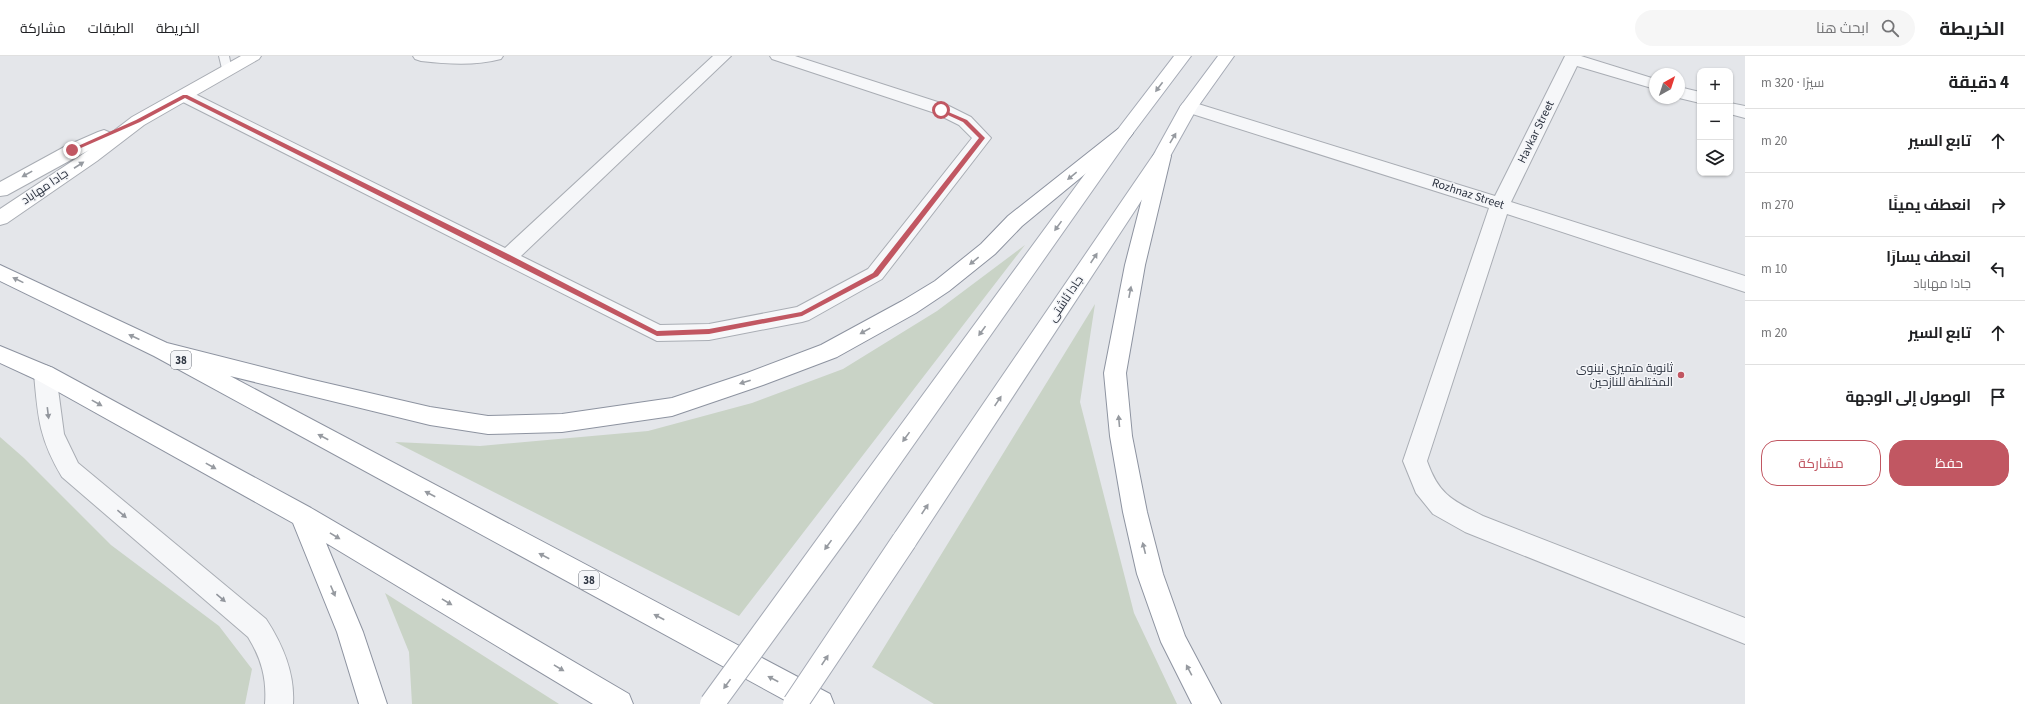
<!DOCTYPE html>
<html lang="ar">
<meta charset="utf-8">
<style>
:root{--surface:#fff;--page:#f6f6f6;--text:#202124;--muted:#757577;--line:#e0e0e0;--accent:#c15762}
body{margin:0;font-family:"Source Sans 3",Cairo,sans-serif;background:var(--page);color:var(--text);direction:rtl}
.controls{position:absolute;right:12px;top:12px;display:grid;overflow:hidden;border-radius:8px;box-shadow:0 1px 3px #0004}
.controls button{width:36px;height:36px;display:grid;place-items:center;padding:0;border:0;border-bottom:1px solid var(--line);background:var(--surface);color:var(--text);font:20px sans-serif}
.compass{position:absolute;left:1649px;top:12px;width:36px;height:36px;border-radius:50%;background:var(--surface);box-shadow:0 1px 3px #0004;rotate:39deg}
.stop{position:absolute;width:12px;height:12px;margin:-9px;border:3px solid #c15762;border-radius:50%;background:#fff}
.stop.end{background:#c15762;border-color:#fff;box-shadow:0 1px 4px #0008}
.list{margin:0;padding:0;list-style:none}
h2{display:flex;justify-content:space-between;align-items:center;height:52px;margin:0;padding:0 16px;font-size:17px}
h2 small{font-size:13px;font-weight:400;color:var(--muted)}
.list li{display:grid;grid-template-columns:26px 1fr auto;gap:12px;align-items:center;box-sizing:border-box;height:64px;padding:0 16px;border-top:1px solid var(--line)}
.list b{display:block;font-size:15px;white-space:nowrap}
.list p{margin:0;font-size:13px;white-space:nowrap;color:var(--muted)}
.list em{font-size:13px;font-style:normal;color:var(--muted)}
.actions{display:flex;gap:8px;padding:12px 16px}
.actions a{flex:1;padding:9px 0;border:1px solid var(--accent);border-radius:16px;text-align:center;font-size:14px;color:var(--accent)}
.actions .main{background:var(--accent);color:#fff}
.icon{flex:none;width:22px;height:22px;fill:none;stroke:currentColor;stroke-width:2;stroke-linecap:round;stroke-linejoin:round}
.map{position:relative;flex:none;width:1745px;height:648px;overflow:hidden;direction:ltr}
header{display:flex;align-items:center;gap:24px;box-sizing:border-box;height:56px;padding:0 20px;background:var(--surface);border-bottom:1px solid var(--line)}
header strong{font-size:19px}
nav{display:flex;gap:22px;margin-inline-start:auto;font-size:14px}
.search{width:280px;height:36px;background:var(--page);display:flex;align-items:center;gap:10px;box-sizing:border-box;padding:0 14px;border-radius:22px;color:var(--muted);font-size:15px}
main{display:flex}
aside{flex:1;background:var(--surface)}
.map>svg:first-child{display:block}
.green{fill:#c9d3c6}
.lines{fill:none;stroke-linecap:round;stroke-linejoin:round}
.service-casing{stroke:#a9adb4;stroke-width:2}
.minor-casing{stroke:#a9adb4;stroke-width:2}
.secondary-casing{stroke:#a9adb4;stroke-width:2}
.primary-casing{stroke:#a5aab5;stroke-width:2}
.trunk-casing{stroke:#8d93a0;stroke-width:2}
.service{fill:#f6f7f9;fill-rule:evenodd}
.minor{fill:#f6f7f9;fill-rule:evenodd}
.secondary{fill:#fff;fill-rule:evenodd}
.primary{fill:#fff;fill-rule:evenodd}
.trunk{fill:#fff;fill-rule:evenodd}
.primary-bridge-casing{stroke:#a5aab5;stroke-width:26;stroke-linecap:butt}
.primary-bridge{stroke:#fff;stroke-width:24}
.oneway{fill:#969aa0}
.oneway2{fill:#92969d}
.route{fill:#c15762}
.poi-dot{fill:#c15762;stroke:#f4f5f8;stroke-width:1.5}
.labels{text-anchor:middle;dominant-baseline:central;stroke-width:3;stroke-linejoin:round;paint-order:stroke}
.shield{fill:#f4f5f8;stroke:#696e78;stroke-width:1}
.shield-label{font-size:11px;font-weight:bold;fill:#2d3441}
.street-label{font-size:12px;fill:#2d3441;stroke:#f4f5f8}
.poi-label{font-size:12px;fill:#2d3441;stroke:#f4f5f8;text-anchor:end}
</style>
<header>
<strong>الخريطة</strong>
<div class="search"><svg class="icon" aria-label="search" viewBox="0 0 24 24"><circle cx="10" cy="10" r="6"/><path d="M15 15l6 6"/></svg>ابحث هنا</div>
<nav><a>الخريطة</a><a>الطبقات</a><a>مشاركة</a></nav>
</header>
<main>
<aside>
<h2>4 دقيقة<small>سيرًا · 320 m</small></h2>
<ul class="list">
<li><svg class="icon" aria-label="ahead" viewBox="0 0 24 24"><path d="M12 20V5M6 11l6-6 6 6"/></svg><div><b>تابع السير</b></div><em>20 m</em></li>
<li><svg class="icon" aria-label="right" viewBox="0 0 24 24"><path d="M7 20v-9h11M14 6l5 5-5 5"/></svg><div><b>انعطف يمينًا</b></div><em>270 m</em></li>
<li><svg class="icon" aria-label="left" viewBox="0 0 24 24"><path d="M17 20v-9H6M10 6l-5 5 5 5"/></svg><div><b>انعطف يسارًا</b><p>جادا مهاباد</p></div><em>10 m</em></li>
<li><svg class="icon" aria-label="ahead" viewBox="0 0 24 24"><path d="M12 20V5M6 11l6-6 6 6"/></svg><div><b>تابع السير</b></div><em>20 m</em></li>
<li><svg class="icon" aria-label="arrive" viewBox="0 0 24 24"><path d="M6 21V4h12l-3 4 3 4H6"/></svg><div><b>الوصول إلى الوجهة</b></div></li>
</ul>
<div class="actions"><a class="main">حفظ</a><a>مشاركة</a></div>
</aside>
<div class="map">
<svg width="1745" height="648" viewBox="0 0 1745 648">
<rect width="100%" height="100%" fill="#e4e6ea"/>
<!-- green -->
<path class="green" d="M1025,189L739,560L395,386L480,390L648,375L752,347L843,313L937,255Z
M1095,248L1080,346L1134,557L1177,648H934L872,611Z
M0,381L24,402L111,489L219,570L252,613L245,648H0Z
M385,537L559,648H412L409,596Z"/>
<g class="lines">
<defs>
<path id="service" d="M219,0H229L232,15L231,17H223Z"/>
<path id="minor" d="M413,0H503L501,3C474,10 448,8 421,5L415,3Z
M713,0H731L521,200L660,269L709,268L797,251L868,213L972,82L959,69L935,57L772,3L770,0H795L947,49L971,61L991,82L882,223L809,264L802,266L709,284L657,285L179,44L176,40L179,36L185,35L191,36L505,192Z
M1565,0H1581L1655,23V33L1577,10L1511,146L1745,220V236L1507,158L1427,405C1439,439 1452,444 1483,460L1745,562V588L1465,476L1433,458L1416,437L1403,405L1489,152L1183,55L1180,51L1183,47L1189,46L1195,47L1495,140Z
M1679,31L1700,36V47L1679,42Z
M1730,47L1745,50V62L1730,58Z
M45,309L53,312L56,318L64,378L78,407L266,563C283,589 295,617 293,648H265C267,622 261,602 248,581L62,421C39,382 38,362 34,318L37,312Z"/>
<path id="secondary" d="M241,0H261L259,3L144,69L97,105L7,167L0,169V153L89,94L7,139L0,140V126L66,90L98,76L104,74L111,77L132,61Z"/>
<path id="primary" d="M1174,0H1191L1130,81L860,465L851,468L842,465L839,457L842,449L1118,73Z
M1218,0H1234L1197,52L1168,104L913,493L904,496L895,493L892,485L895,477L1154,98L1180,51Z"/>
<path id="trunk" d="M1124,71L1130,73L1133,77L1130,81L1022,170L995,198L949,235L916,257L837,301L763,329L672,360L562,376L488,378L430,369L230,320L830,638L834,648H792L154,300L0,225V209L167,287L309,323L430,351L488,360L562,358L672,342L747,317L821,289L902,245L935,225L981,188L1008,160L1118,73Z
M1162,94L1168,96L1171,100L1145,209L1126,317L1132,380L1147,456L1163,518L1185,580L1221,648H1192L1161,586L1137,518L1123,456L1110,380L1104,317L1125,209L1153,100L1156,96Z
M0,290L53,312L311,452L629,638L633,648H593L326,487L363,576L387,648H359L337,576L293,467L37,324L0,307Z"/>
</defs>
<!-- service casing -->
<use href="#service" class="service-casing"/>
<!-- minor casing -->
<use href="#minor" class="minor-casing"/>
<!-- secondary casing -->
<use href="#secondary" class="secondary-casing"/>
<!-- primary casing -->
<use href="#primary" class="primary-casing"/>
<!-- trunk casing -->
<use href="#trunk" class="trunk-casing"/>
<!-- service -->
<use href="#service" class="service"/>
<!-- minor -->
<use href="#minor" class="minor"/>
<!-- secondary -->
<use href="#secondary" class="secondary"/>
<!-- primary -->
<use href="#primary" class="primary"/>
<!-- trunk -->
<use href="#trunk" class="trunk"/>
<defs>
<path id="primary-bridge" d="M712,648L851,457
M795,648L904,485"/>
</defs>
<!-- primary-bridge casing -->
<use href="#primary-bridge" class="primary-bridge-casing"/>
<!-- primary-bridge -->
<use href="#primary-bridge" class="primary-bridge"/>
</g>
<!-- one-way arrows -->
<defs><path id="oneway-solid" d="M-6-.8H1V-3.2L6.5 0L1 3.2V.8H-6Z"/></defs>
<g class="oneway">
<use href="#oneway-solid" transform="translate(1159 31) rotate(127)"/>
<use href="#oneway-solid" transform="translate(1173 82) rotate(-59)"/>
<use href="#oneway-solid" transform="translate(79 109) rotate(-33)"/>
<use href="#oneway-solid" transform="translate(27 118) rotate(151)"/>
<use href="#oneway-solid" transform="translate(1072 120) rotate(141)"/>
<use href="#oneway-solid" transform="translate(1058 170) rotate(126)"/>
<use href="#oneway-solid" transform="translate(1094 202) rotate(-56)"/>
<use href="#oneway-solid" transform="translate(974 205) rotate(141)"/>
<use href="#oneway-solid" transform="translate(18 224) rotate(-154)"/>
<use href="#oneway-solid" transform="translate(1130 236) rotate(-79)"/>
<use href="#oneway-solid" transform="translate(865 275) rotate(151)"/>
<use href="#oneway-solid" transform="translate(982 275) rotate(126)"/>
<use href="#oneway-solid" transform="translate(134 281) rotate(-155)"/>
<use href="#oneway-solid" transform="translate(745 326) rotate(162)"/>
<use href="#oneway-solid" transform="translate(998 345) rotate(-56)"/>
<use href="#oneway-solid" transform="translate(97 347) rotate(29)"/>
<use href="#oneway-solid" transform="translate(1119 365) rotate(-95)"/>
<use href="#oneway-solid" transform="translate(323 381) rotate(-152)"/>
<use href="#oneway-solid" transform="translate(906 381) rotate(126)"/>
<use href="#oneway-solid" transform="translate(211 410) rotate(29)"/>
<use href="#oneway-solid" transform="translate(430 438) rotate(-152)"/>
<use href="#oneway-solid" transform="translate(925 453) rotate(-56)"/>
<use href="#oneway-solid" transform="translate(335 480) rotate(31)"/>
<use href="#oneway-solid" transform="translate(828 489) rotate(126)"/>
<use href="#oneway-solid" transform="translate(1144 492) rotate(-104)"/>
<use href="#oneway-solid" transform="translate(544 500) rotate(-152)"/>
<use href="#oneway-solid" transform="translate(333 535) rotate(67)"/>
<use href="#oneway-solid" transform="translate(447 546) rotate(31)"/>
<use href="#oneway-solid" transform="translate(659 561) rotate(-152)"/>
<use href="#oneway-solid" transform="translate(825 604) rotate(-56)"/>
<use href="#oneway-solid" transform="translate(559 612) rotate(31)"/>
<use href="#oneway-solid" transform="translate(1189 614) rotate(-118)"/>
<use href="#oneway-solid" transform="translate(773 623) rotate(-152)"/>
<use href="#oneway-solid" transform="translate(727 628) rotate(126)"/>
</g>
<g class="oneway2">
<use href="#oneway-solid" transform="translate(48 357) rotate(83)"/>
<use href="#oneway-solid" transform="translate(122 458) rotate(40)"/>
<use href="#oneway-solid" transform="translate(221 542) rotate(40)"/>
</g>
<!-- route -->
<path class="route" d="M183,39H187L510,199L657,275L709,273L801,256L873,217L979,82L963,66L939,55V52L967,64L985,82L878,220L802,260L709,278L657,280L185,42L140,66L74,95L69,94L136,64Z"/>
<!-- markers -->
<circle class="poi-dot" cx="1681" cy="319" r="4"/>
<g class="labels">
<!-- shield labels -->
<g class="shield">
<rect x="171" y="295" width="20" height="18" rx="3"/>
<rect x="579" y="515" width="20" height="18" rx="3"/>
</g>
<g class="shield-label">
<text x="181" y="304">38</text>
<text x="589" y="524">38</text>
</g>
<!-- street labels -->
<g class="street-label">
<text transform="translate(1536 76) rotate(-64)">Havkar Street</text>
<text transform="translate(45 131) rotate(-34)">جادا مهاباد</text>
<text transform="translate(1468 138) rotate(18)">Rozhnaz Street</text>
<text transform="translate(1066 243) rotate(-56)">جادا ئاشتی</text>
</g>
<!-- poi labels -->
<g class="poi-label">
<text x="1673" y="312">ثانوية متميزي نينوى<tspan x="1673" dy="14">المختلطة للنازحين</tspan></text>
</g>
</g>
</svg>
<div class="controls">
<button>+</button>
<button>−</button>
<button><svg class="icon" aria-label="layers" viewBox="0 0 24 24"><path d="M12 4l9 5-9 5-9-5zM3 14l9 5 9-5"/></svg></button>
</div>
<svg class="compass" viewBox="-18 -18 36 36"><path d="M0-13l5 13h-10z" fill="#e53935"/><path d="M0 13l5-13h-10z" fill="#757577"/></svg>
<div class="stop" style="left:941px;top:54px"></div>
<div class="stop end" style="left:72px;top:94px"></div>
</div>
</main>
